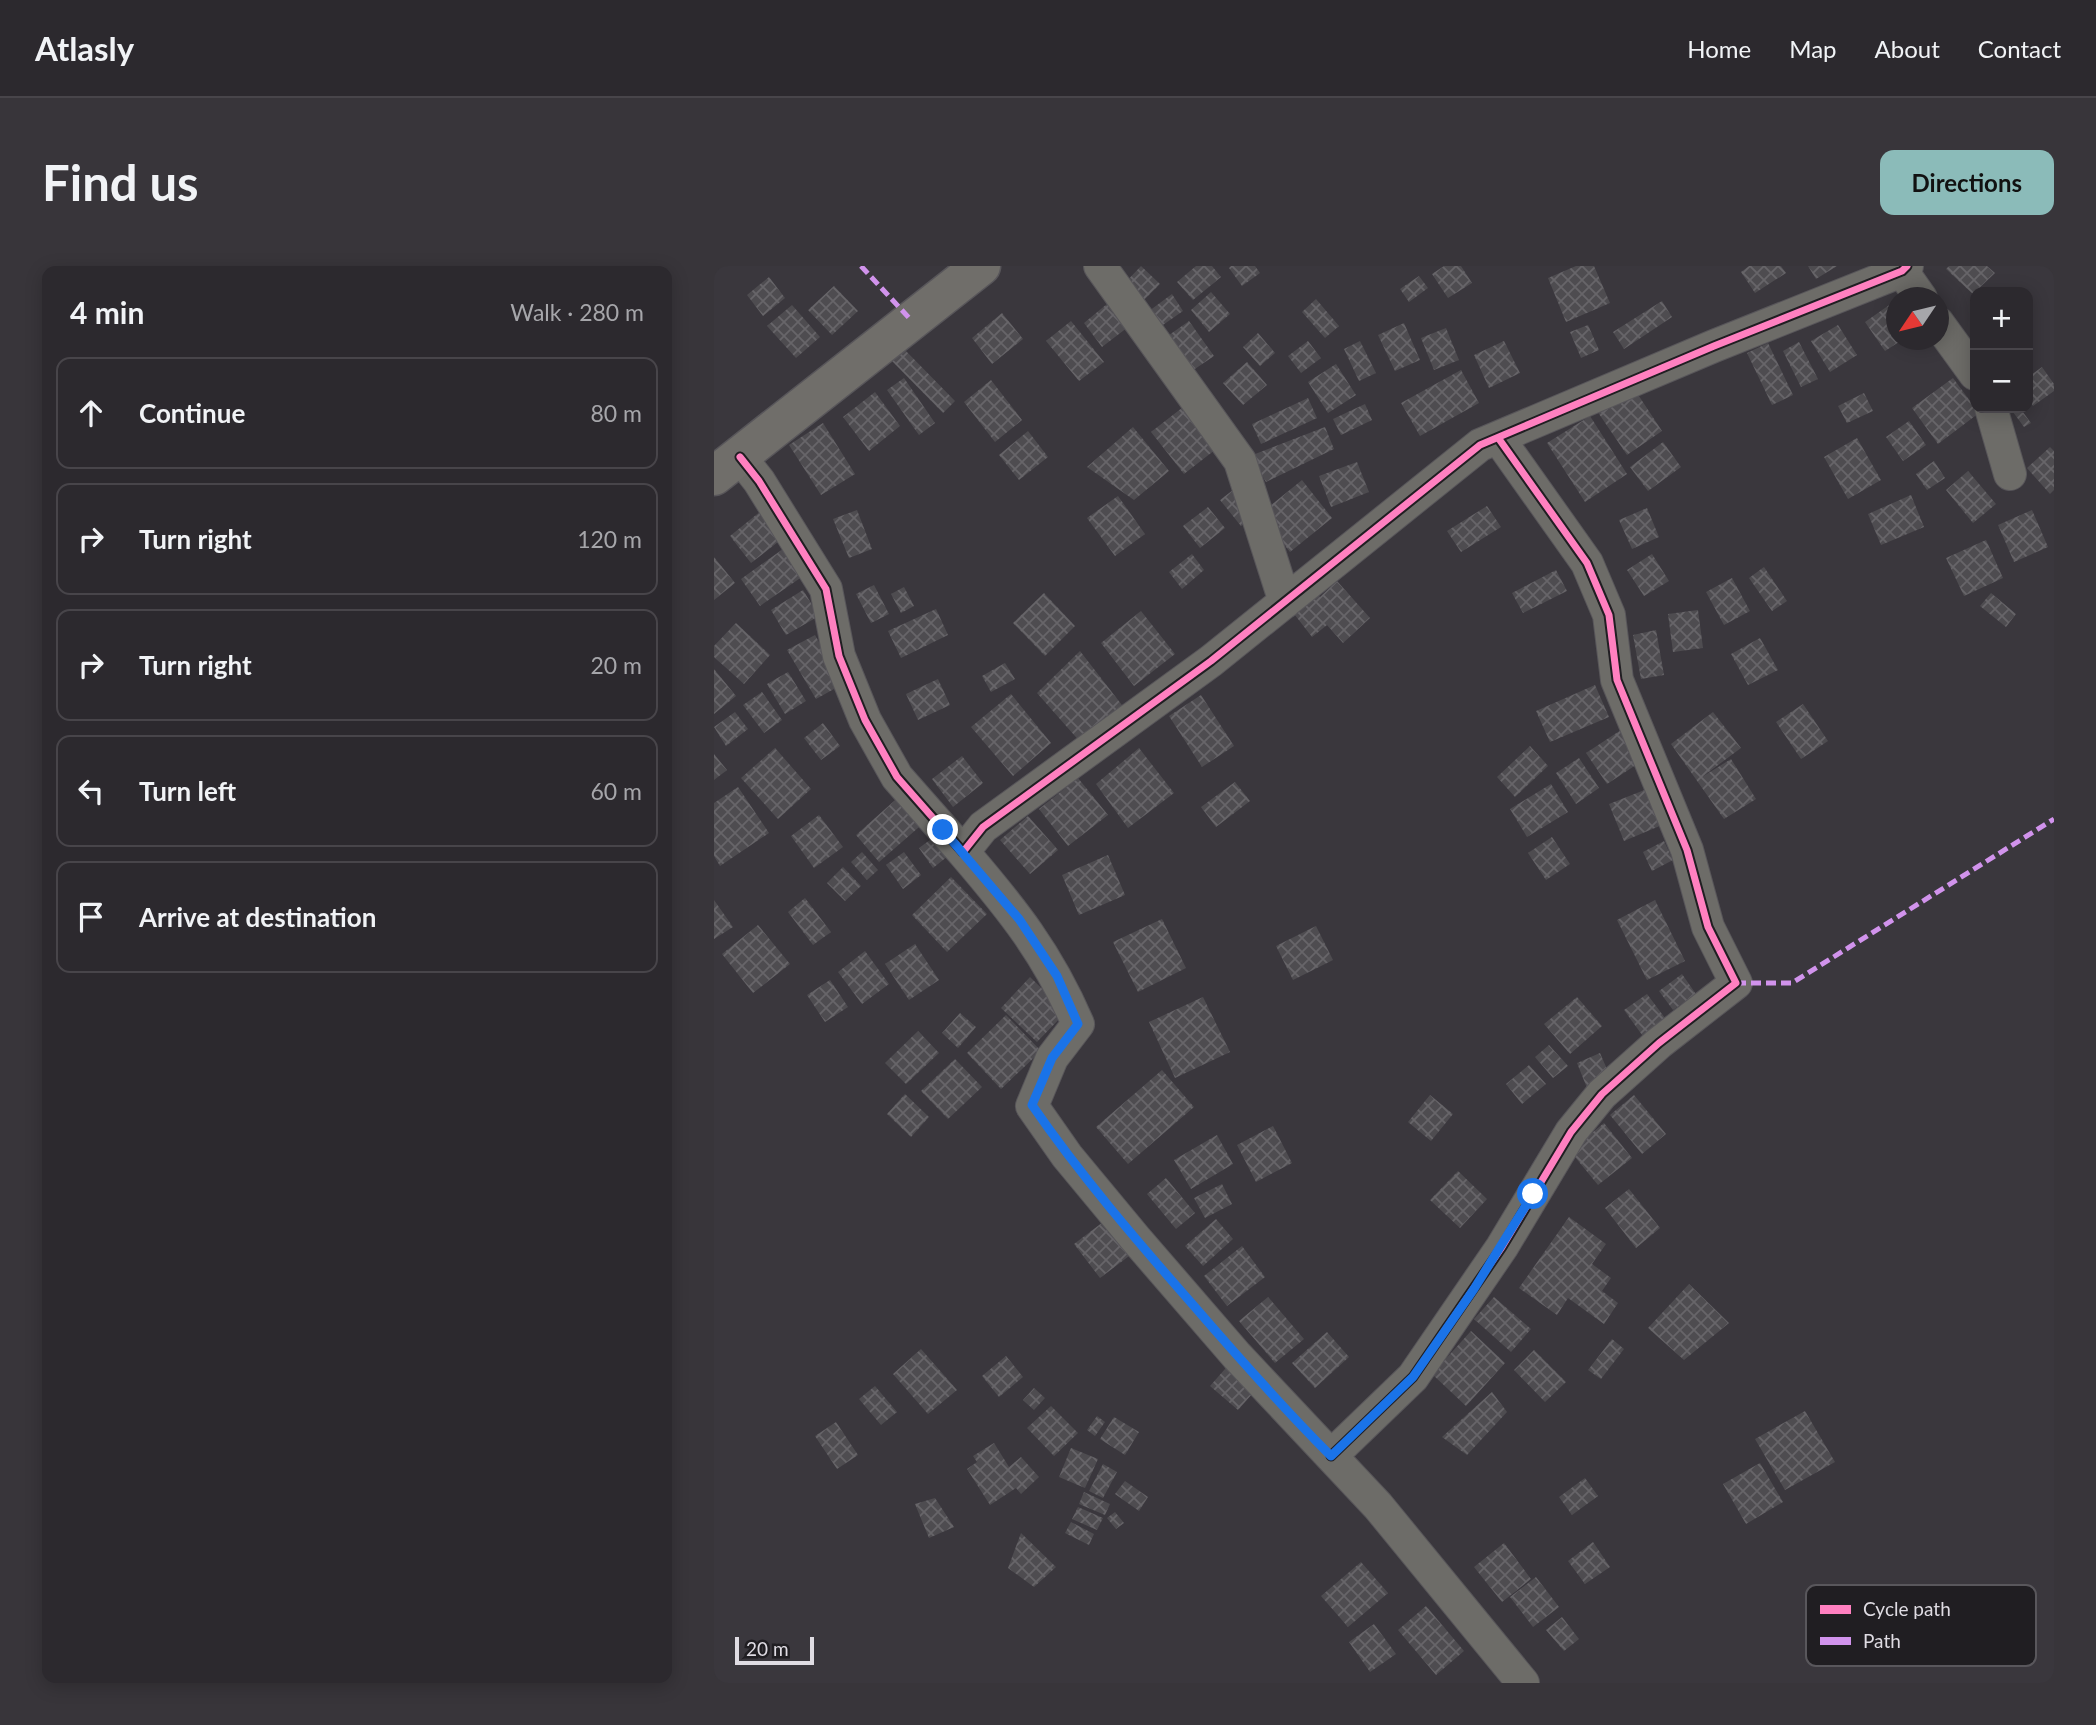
<!DOCTYPE html>
<meta charset="utf-8">
<style>
:root{--surface:#2c292e;--page:#38353a;--text:#f1f3f6;--muted:#a6a6aa;--line:#48454a;--accent:#8bbbb9}
body{margin:0;font-family:Lato,sans-serif;background:var(--page);color:var(--text)}
.controls{position:absolute;right:21px;top:21px;display:grid;overflow:hidden;border-radius:14px;box-shadow:0 4px 18px #0003}
.controls button{width:63px;height:63px;display:grid;place-items:center;padding:0;border:0;border-bottom:2px solid var(--line);background:var(--surface);color:var(--text);font:35px sans-serif}
.compass{position:absolute;left:1172px;top:21px;width:63px;height:63px;border-radius:50%;background:var(--surface);box-shadow:0 4px 18px #0003;rotate:235deg}
.scale{position:absolute;left:21px;bottom:18px;width:79px;box-sizing:border-box;padding-left:7px;border:4px solid #dfdce3;border-top:0;font-size:19px;line-height:24px;white-space:nowrap;color:#dfdce3;-webkit-text-stroke:5px #201e22;paint-order:stroke}
.stop{position:absolute;width:21px;height:21px;margin:-16px;border:5px solid #1a73e8;border-radius:50%;background:#fff}
.stop.end{background:#1a73e8;border-color:#fff;box-shadow:0 2px 7px #0008}
.list{margin:0;padding:0;list-style:none}
h2{display:flex;justify-content:space-between;align-items:center;height:91px;margin:0;padding:0 28px;font-size:30px}
h2 small{font-size:23px;font-weight:400;color:var(--muted)}
.list li{display:grid;grid-template-columns:46px 1fr auto;gap:21px;align-items:center;box-sizing:border-box;height:112px;margin:0 14px 14px;padding:0 14px;border:2px solid var(--line);border-radius:14px}
.list b{display:block;font-size:26px;white-space:nowrap}
.list em{font-size:23px;font-style:normal;color:var(--muted)}
.icon{flex:none;width:38px;height:38px;fill:none;stroke:currentColor;stroke-width:2;stroke-linecap:round;stroke-linejoin:round}
.map{position:relative;flex:none;width:1340px;height:1417px;overflow:hidden;border-radius:14px}
header{display:flex;align-items:center;gap:42px;box-sizing:border-box;height:98px;padding:0 35px;background:var(--surface);border-bottom:2px solid var(--line)}
header strong{font-size:33px}
nav{display:flex;gap:38px;margin-inline-start:auto;font-size:24px}
.intro{display:flex;align-items:center;justify-content:space-between;box-sizing:border-box;height:168px;padding:0 42px}
h1{margin:0;font-size:49px}
.button{padding:18px 32px;border-radius:14px;background:var(--accent);color:#111;font-size:24px;font-weight:700}
main{display:flex;gap:42px;padding:0 42px}
aside{flex:1;background:var(--surface);border-radius:14px;box-shadow:0 4px 18px #0003}
.map>svg:first-child{display:block}
.building{fill:url(#building-cross-hatch)}
.lines{fill:none;stroke-linecap:round;stroke-linejoin:round}
.street-casing{stroke:#58565a;stroke-width:34}
.secondary-casing{stroke:#58565a;stroke-width:41}
.street{stroke:#6d6c68;stroke-width:32}
.secondary{stroke:#706e6a;stroke-width:38}
.quiet{stroke:#d193ec;stroke-width:5;stroke-dasharray:10 5;stroke-linecap:butt}
.cycleway-casing{stroke:#201e22;stroke-width:11}
.cycleway{stroke:#ff80c0;stroke-width:7}
.route{stroke:#1a73e8;stroke-width:9}
.key{fill:#201e22;stroke:#59575c;stroke-width:2}
.key-label{font-size:19px;fill:#dfdce3}
</style>
<header>
<strong>Atlasly</strong>
<nav><a>Home</a><a>Map</a><a>About</a><a>Contact</a></nav>
</header>
<div class="intro"><h1>Find us</h1><a class="button">Directions</a></div>
<main>
<aside>
<h2>4 min<small>Walk · 280 m</small></h2>
<ul class="list">
<li><svg class="icon" aria-label="ahead" viewBox="0 0 24 24"><path d="M12 20V5M6 11l6-6 6 6"/></svg><div><b>Continue</b></div><em>80 m</em></li>
<li><svg class="icon" aria-label="right" viewBox="0 0 24 24"><path d="M7 20v-9h11M14 6l5 5-5 5"/></svg><div><b>Turn right</b></div><em>120 m</em></li>
<li><svg class="icon" aria-label="right" viewBox="0 0 24 24"><path d="M7 20v-9h11M14 6l5 5-5 5"/></svg><div><b>Turn right</b></div><em>20 m</em></li>
<li><svg class="icon" aria-label="left" viewBox="0 0 24 24"><path d="M17 20v-9H6M10 6l-5 5 5 5"/></svg><div><b>Turn left</b></div><em>60 m</em></li>
<li><svg class="icon" aria-label="arrive" viewBox="0 0 24 24"><path d="M6 21V4h12l-3 4 3 4H6"/></svg><div><b>Arrive at destination</b></div></li>
</ul>
</aside>
<div class="map">
<svg width="1340" height="1417" viewBox="0 0 1340 1417">
<defs>
<pattern id="building-cross-hatch" width="8" height="8" patternUnits="userSpaceOnUse" patternTransform="scale(1.75)"><rect width="8" height="8" fill="#4e4c50"/><path d="M0 0l8 8M0 8l8-8" fill="none" stroke="#676569"/></pattern>
</defs>
<rect width="100%" height="100%" fill="#3a373d"/>
<!-- building -->
<path class="building" d="M427,0L446,18L425,39L407,21Z
M482,0H498L507,11L479,34L463,16Z
M517,0H541L546,7L528,20L515,2Z
M730,0H747L758,17L734,32L718,8Z
M862,0H880L896,37L852,56L834,12Z
M1035,0H1067L1072,7L1041,27L1027,6Z
M1094,0H1123L1102,13Z
M1235,0H1273L1281,7L1261,26V30L1232,3Z
M705,10L714,22L695,36L686,23Z
M55,11L71,32L49,50L33,29Z
M120,20L144,45L118,69L94,44Z
M497,26L516,48L495,66L477,44Z
M458,28L469,45L446,61L435,45Z
M399,33L418,58L388,81L370,57Z
M602,33L625,60L611,72L588,46Z
M948,35L958,51L910,83L899,66Z
M1181,35L1182,74H1188L1171,85L1151,56Z
M78,39L106,71L82,92L53,60Z
M288,47L309,73L278,98L258,72Z
M357,55L390,96L365,115L332,75Z
M475,55L500,90L472,109L448,74Z
M690,57L706,94L681,105L664,69Z
M874,59L885,84L867,92L856,66Z
M1124,59L1143,89L1116,106L1097,75Z
M732,62L745,94L720,104L707,72Z
M544,67L561,87L546,100L529,81Z
M594,75L607,92L587,107L574,90Z
M646,75L662,107L645,115L630,83Z
M790,75L806,107L775,122L760,89Z
M1085,76L1104,113L1087,121L1069,85Z
M1054,77L1079,129L1058,139L1033,87Z
M190,83L241,135L229,147L178,95Z
M533,96L553,119L529,139L509,117Z
M622,98L642,129L614,147L594,116Z
M1328,101L1340,118V125L1319,140L1314,133V111Z
M747,104L765,137L706,170L687,137Z
M190,112L221,157L205,169L173,124Z
M1239,112L1265,147L1224,178L1198,142Z
M277,114L308,154L281,176L250,136Z
M919,121L948,165L913,189L883,145Z
M161,126L186,160L155,185L129,151Z
M1150,127L1159,145L1133,157L1124,140Z
M594,132L603,152L547,178L538,158Z
M473,138L506,180L470,208L437,166Z
M651,138L658,154L627,169L619,153Z
M1296,142H1306L1317,157L1310,161Z
M876,150L913,208L871,236L833,177Z
M1195,155L1212,179L1189,195L1172,171Z
M109,157L141,208L107,229L75,179Z
M419,161L455,205L420,234L373,201Z
M611,161L620,183L552,216L536,190Z
M314,165L334,191L305,214L285,189Z
M1143,172L1167,214L1134,233L1110,191Z
M949,176L967,201L934,225L916,201Z
M1336,181L1340,185V224L1336,228L1313,202Z
M1220,195L1231,212L1213,224L1202,208Z
M643,196L655,226L617,241L605,210Z
M1254,205L1282,238L1259,257L1232,224Z
M588,214L618,252L576,286L546,248Z
M519,224L540,250L527,260L506,234Z
M1197,229L1210,261L1167,279L1154,248Z
M404,230L431,268L401,290L373,252Z
M773,240L787,261L747,286L733,265Z
M52,241L73,269L37,297L16,270Z
M494,241L511,262L486,282L469,260Z
M933,242L945,271L918,283L905,254Z
M143,244L158,283L135,292L119,253Z
M1318,244L1334,281L1300,296L1284,259Z
M1272,274L1289,312L1250,330L1232,292Z
M76,278L95,306L46,340L27,313Z
M478,288L490,304L468,323L455,306Z
M938,288L955,315L930,330L913,304Z
M0,291L21,317L0,334Z
M1050,301L1073,335L1058,345L1035,312Z
M842,304L853,325L809,347L798,327Z
M1018,312L1036,345L1010,359L992,326Z
M623,315L656,352L629,377L613,359L598,371L577,344L601,325L606,331Z
M160,319L175,348L157,357L142,328Z
M190,321L200,340L187,347L177,328Z
M89,324L105,350L72,369L57,344Z
M330,327L361,360L331,390L299,357Z
M1277,327L1302,348L1292,361L1266,340Z
M222,343L234,369L187,392L174,365Z
M984,344L989,382L959,386L954,348Z
M427,345L461,388L420,420L387,377Z
M22,357L56,389L30,418L0,391V380Z
M942,364L950,409L927,413L919,369Z
M101,369L129,418L102,433L73,384Z
M1046,372L1064,404L1034,419L1017,388Z
M366,385L411,443L368,478L323,427Z
M291,397L301,413L277,426L268,410Z
M0,403L22,430L0,448Z
M74,406L92,435L71,448L53,418Z
M224,413L236,439L204,454L192,428Z
M881,419L895,451L836,476L822,445Z
M48,426L68,454L50,467L29,439Z
M297,428L337,477L299,510L257,461Z
M487,429L520,480L488,501L455,450Z
M1089,438L1114,475L1087,493L1062,456Z
M21,446L34,463L12,480L0,461Z
M999,446L1027,482L988,511L1017,493L1042,533L1010,553L957,478Z
M109,457L126,480L107,494L90,472Z
M907,464L928,495L893,518L872,487Z
M816,480L834,500L801,531L783,511Z
M61,482L97,523L64,553L27,512Z
M425,482L460,527L414,562L382,518Z
M0,488L13,504L0,514Z
M248,490L269,517L239,541L218,513Z
M865,492L885,522L862,538L842,507Z
M364,512L394,549L354,580L325,543Z
M521,516L536,535L502,561L487,541Z
M837,518L854,546L813,571L796,543Z
M24,521L55,567L6,600L0,590V537Z
M933,523L948,559L910,575L895,538Z
M188,528L212,555L165,596L142,569Z
M105,549L129,581L100,602L77,570Z
M314,550L344,584L316,608L286,574Z
M220,571L234,590L219,602L205,582Z
M838,571L856,598L832,614L814,587Z
M950,575L959,594L938,605L929,586Z
M148,586L164,604L153,614L137,596Z
M190,586L207,609L189,623L172,599Z
M394,589L411,629L365,649L348,609Z
M129,601L147,620L131,635L113,617Z
M237,611L273,648L233,686L198,649Z
M91,632L117,666L99,679L74,646Z
M0,634L19,661L0,673Z
M941,634L971,695L933,714L903,654Z
M448,653L472,702L424,726L399,676Z
M44,659L76,698L39,727L8,688Z
M602,660L619,694L579,714L562,680Z
M201,678L225,714L195,734L171,698Z
M151,685L175,718L148,738L124,706Z
M968,708L982,728L959,744L945,725Z
M316,711L352,746L323,776L287,742Z
M116,714L134,741L111,756L93,729Z
M933,728L954,756L931,773L910,744Z
M489,731L516,786L461,812L435,756Z
M863,731L888,760L856,788L830,758Z
M246,747L262,761L244,782L228,767Z
M292,749L327,785L287,823L253,787Z
M204,765L225,787L192,818L171,797Z
M835,779L854,800L839,812L821,791Z
M886,787L899,817L875,827L863,797Z
M241,793L268,821L234,853L207,825Z
M815,799L832,818L808,838L792,818Z
M448,804L480,841L414,898L382,861Z
M191,828L215,851L197,871L173,848Z
M716,829L739,848L717,875L694,856Z
M920,829L952,868L928,888L896,849Z
M890,857L918,892L884,919L856,885Z
M559,860L578,897L542,916L523,879Z
M503,869L519,898L477,923L460,894Z
M744,905L773,933L746,962L716,934Z
M452,912L481,947L462,963L433,928Z
M508,918L518,938L491,952L480,932Z
M915,923L946,962L922,982L891,942Z
M397,950L423,984L386,1012L360,978Z
M855,951L892,978L878,998L897,1012L888,1025L904,1037L890,1058L854,1032L843,1049L805,1022Z
M502,953L519,973L489,1000L471,980Z
M528,980L551,1011L513,1040L490,1010Z
M975,1018L1015,1057L970,1094L934,1062Z
M554,1031L590,1073L561,1097L525,1055Z
M780,1031L817,1063L797,1086L760,1053Z
M757,1065L791,1097L752,1140L718,1108Z
M613,1066L635,1091L601,1122L578,1097Z
M898,1073L910,1083L887,1113L874,1104Z
M207,1083L243,1124L214,1148L179,1108Z
M820,1084L852,1116L831,1136L800,1104Z
M292,1090L309,1111L285,1131L268,1110Z
M518,1095L546,1119L524,1144L496,1120Z
M161,1120L183,1146L167,1159L145,1133Z
M320,1122L331,1132L320,1144L309,1134Z
M778,1126L793,1146L753,1189L728,1171Z
M337,1140L364,1167L340,1190L313,1162Z
M1091,1145L1121,1196L1071,1224L1041,1173Z
M383,1150L391,1156L381,1170L373,1164Z
M400,1151L425,1166L411,1189L386,1173Z
M122,1156L144,1189L123,1203L101,1170Z
M280,1177L295,1201L307,1191L325,1211L307,1228L302,1222L276,1239L253,1203L263,1196L259,1190Z
M357,1182L384,1193L371,1222L345,1211Z
M1046,1197L1069,1236L1032,1258L1009,1218Z
M389,1198L403,1206L389,1232L375,1225Z
M871,1212L884,1230L858,1249L845,1231Z
M411,1215L434,1231L425,1245L401,1228Z
M370,1226L396,1238L391,1249L365,1238Z
M221,1232L240,1261L215,1272L201,1238Z
M364,1241L389,1252L383,1264L358,1253Z
M401,1246L410,1257L402,1263L393,1252Z
M357,1256L380,1268L375,1279L351,1267Z
M307,1267L342,1301L320,1321L294,1302Z
M879,1276L896,1301L871,1318L854,1295Z
M790,1277L817,1313L788,1336L760,1301Z
M647,1296L674,1327L634,1361L607,1330Z
M822,1311L845,1341L819,1361L796,1331Z
M712,1340L750,1385L722,1409L684,1364Z
M848,1351L865,1373L850,1385L832,1364Z
M660,1358L682,1388L656,1406L635,1376Z"/>
<g class="lines">
<defs>
<path id="street" d="M386,0L526,195L571,336
M1188,5L1207,32
M1224,57L1261,108
M1277,142L1296,208
M26,191L45,215L112,323L125,390L151,454L183,511L249,586L269,561L497,395L766,179L1000,80L1188,5L1193,0
M249,586C298,643 334,688 364,758L338,792L318,840L353,890L421,972L523,1090L664,1240L809,1417
M617,1190L699,1111L788,981L857,866L888,828L945,777L1022,717L994,661L973,584L903,414L895,349L873,297L785,173"/>
<path id="secondary" d="M0,210L267,0"/>
</defs>
<!-- street casing -->
<use href="#street" class="street-casing"/>
<!-- secondary casing -->
<use href="#secondary" class="secondary-casing"/>
<!-- street -->
<use href="#street" class="street"/>
<!-- secondary -->
<use href="#secondary" class="secondary"/>
<!-- quiet -->
<path class="quiet" d="M147,0L197,54
M1022,717H1078L1340,553"/>
<defs>
<path id="cycleway" d="M26,191L45,215L112,323L125,390L151,454L183,511L249,586L269,561L497,395L766,179L1000,80L1188,5L1193,0
M617,1190L699,1111L788,981L857,866L888,828L945,777L1022,717L994,661L973,584L903,414L895,349L873,297L785,173"/>
</defs>
<!-- cycleway casing -->
<use href="#cycleway" class="cycleway-casing"/>
<!-- cycleway -->
<use href="#cycleway" class="cycleway"/>
</g>
<g class="lines">
<!-- route -->
<path class="route" d="M229,564L305,653L343,710L364,758L338,792L318,839C367,910 423,975 480,1040C524,1091 569,1142 617,1190L699,1111L760,1023L819,928"/>
</g>
<!-- legend -->
<rect x="1092" y="1319" width="230" height="81" rx="10" class="key"/>
<rect x="1106" y="1339" width="31" height="9" fill="#ff80c0"/>
<rect x="1106" y="1371" width="31" height="8" fill="#d193ec"/>
<g class="key-label">
<text x="1149" y="1350">Cycle path</text>
<text x="1149" y="1382">Path</text>
</g>
</svg>
<div class="controls">
<button>+</button>
<button>−</button>
</div>
<svg class="compass" viewBox="-18 -18 36 36"><path d="M0-13l5 13h-10z" fill="#e53935"/><path d="M0 13l5-13h-10z" fill="#a6a6aa"/></svg>
<div class="scale">20 m</div>
<div class="stop" style="left:819px;top:928px"></div>
<div class="stop end" style="left:229px;top:564px"></div>
</div>
</main>
